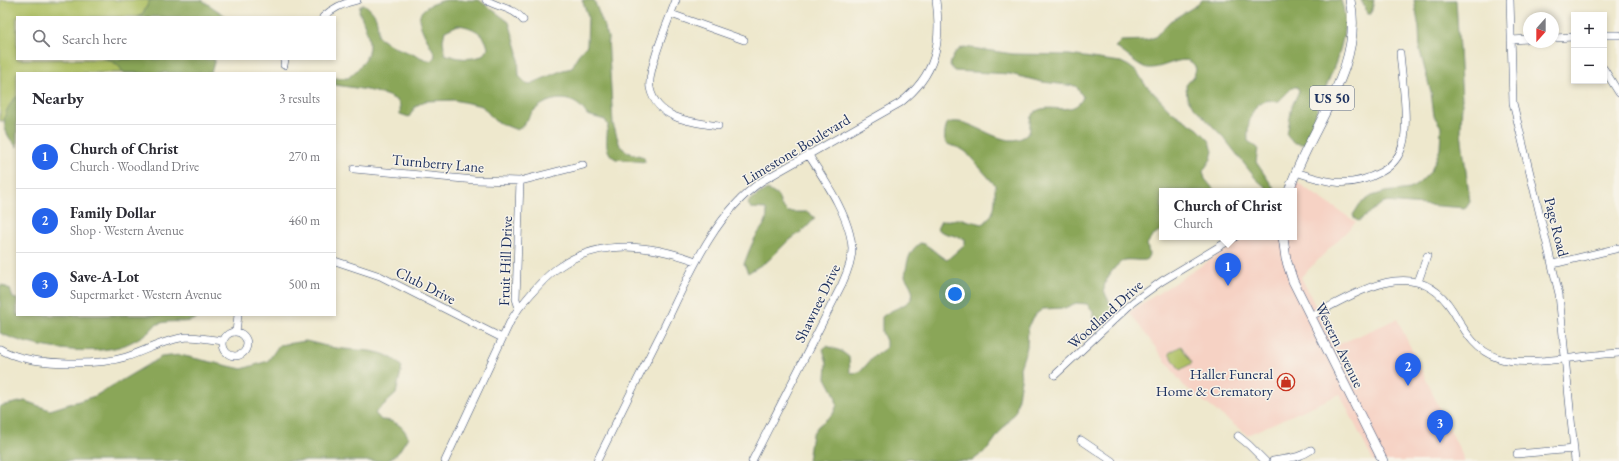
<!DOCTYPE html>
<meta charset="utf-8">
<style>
:root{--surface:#fff;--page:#f7f7f7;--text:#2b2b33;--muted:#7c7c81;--line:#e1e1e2;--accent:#2563eb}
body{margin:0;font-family:"EB Garamond",serif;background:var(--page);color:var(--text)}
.controls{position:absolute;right:12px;top:12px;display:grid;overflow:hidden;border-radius:0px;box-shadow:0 2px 6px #0003}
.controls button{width:36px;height:36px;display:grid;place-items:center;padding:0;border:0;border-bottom:1px solid var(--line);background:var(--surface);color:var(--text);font:20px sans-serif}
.compass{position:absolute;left:1523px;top:12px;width:36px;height:36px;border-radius:50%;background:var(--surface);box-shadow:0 2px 6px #0003;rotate:201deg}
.you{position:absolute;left:955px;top:294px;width:14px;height:14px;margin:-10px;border:3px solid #fff;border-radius:50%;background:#1a73e8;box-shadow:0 0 0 6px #1a73e833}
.badge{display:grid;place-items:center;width:26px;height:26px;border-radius:50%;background:var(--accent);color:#fff;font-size:13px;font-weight:700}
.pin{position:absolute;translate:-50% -33px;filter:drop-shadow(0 1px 2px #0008)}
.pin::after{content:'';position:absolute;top:21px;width:14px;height:12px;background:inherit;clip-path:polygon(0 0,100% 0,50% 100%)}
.popup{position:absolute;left:1159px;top:188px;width:138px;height:52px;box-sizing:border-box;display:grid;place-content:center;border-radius:0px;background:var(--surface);filter:drop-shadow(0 1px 3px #0005);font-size:13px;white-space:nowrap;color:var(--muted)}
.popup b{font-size:15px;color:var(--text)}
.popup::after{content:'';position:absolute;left:50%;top:100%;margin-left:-8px;border:8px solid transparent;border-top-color:var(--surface)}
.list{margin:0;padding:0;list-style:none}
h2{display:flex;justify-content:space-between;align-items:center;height:52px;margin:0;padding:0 16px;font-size:17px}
h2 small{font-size:13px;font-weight:400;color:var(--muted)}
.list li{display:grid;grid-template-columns:26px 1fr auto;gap:12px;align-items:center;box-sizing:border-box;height:64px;padding:0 16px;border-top:1px solid var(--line)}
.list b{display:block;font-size:15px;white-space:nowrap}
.list p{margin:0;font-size:13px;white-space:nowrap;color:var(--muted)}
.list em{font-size:13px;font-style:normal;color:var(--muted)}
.icon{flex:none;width:22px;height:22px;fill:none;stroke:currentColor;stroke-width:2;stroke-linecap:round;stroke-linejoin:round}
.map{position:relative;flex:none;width:1619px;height:461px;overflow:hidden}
.search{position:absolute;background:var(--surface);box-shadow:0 2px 6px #0003;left:16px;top:16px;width:320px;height:44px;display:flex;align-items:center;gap:10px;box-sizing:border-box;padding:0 14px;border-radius:0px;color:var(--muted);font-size:15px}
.panel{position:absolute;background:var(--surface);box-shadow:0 2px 6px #0003;left:16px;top:72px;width:320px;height:244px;border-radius:0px}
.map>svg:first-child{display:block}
.built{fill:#f6d2c4}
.green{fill:#adbf62;stroke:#647760}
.forest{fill:#8aa658;stroke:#526a5b;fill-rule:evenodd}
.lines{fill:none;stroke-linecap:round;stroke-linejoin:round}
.minor-casing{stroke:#3b4b6f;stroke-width:8}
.major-casing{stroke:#3b4b6f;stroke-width:10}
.minor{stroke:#fff;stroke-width:7}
.major{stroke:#fff;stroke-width:9}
.labels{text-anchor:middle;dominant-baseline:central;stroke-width:3;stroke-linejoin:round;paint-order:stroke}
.shield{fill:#f7f3e8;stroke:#5d6a87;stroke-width:1}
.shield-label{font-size:14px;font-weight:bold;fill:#1b2f5e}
.street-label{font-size:15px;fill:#1b2f5e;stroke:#f7f3e8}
.poi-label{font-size:15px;fill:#1b2f5e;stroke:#f7f3e8;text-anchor:end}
</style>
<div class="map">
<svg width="1619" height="461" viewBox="0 0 1619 461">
<rect width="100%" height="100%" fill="#f7f3e8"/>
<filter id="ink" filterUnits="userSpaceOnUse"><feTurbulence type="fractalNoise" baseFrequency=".025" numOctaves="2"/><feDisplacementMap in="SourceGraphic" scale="8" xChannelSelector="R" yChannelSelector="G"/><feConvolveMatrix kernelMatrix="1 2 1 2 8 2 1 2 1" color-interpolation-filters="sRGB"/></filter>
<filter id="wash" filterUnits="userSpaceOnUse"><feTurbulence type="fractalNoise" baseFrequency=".012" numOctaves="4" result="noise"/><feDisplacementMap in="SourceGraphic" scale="16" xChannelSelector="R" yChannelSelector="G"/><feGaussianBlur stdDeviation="0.9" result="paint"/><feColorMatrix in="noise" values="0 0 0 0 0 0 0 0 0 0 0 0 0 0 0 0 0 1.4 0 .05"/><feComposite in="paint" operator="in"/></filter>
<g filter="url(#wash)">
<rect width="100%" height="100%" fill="#eee8cd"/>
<!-- built -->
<path class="built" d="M1295,181L1356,222L1301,277L1335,346L1397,319L1465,461H1373L1340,394L1247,435L1184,386L1129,312L1246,237H1294V191H1289Z"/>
<!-- green -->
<path class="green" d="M0,0H155L151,17H17V59H141L137,73H17V119L0,121Z
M1181,346L1192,363L1180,370L1169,353Z"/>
<!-- forest -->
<path class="forest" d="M150,0H202L227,17H137L143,13Z
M446,0H479L509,22L518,52L519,76L528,85L563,70L572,68L578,55L587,45L588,16L582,0H594L608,37L613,124L620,146L627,152L644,157L645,162L616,159C603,153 607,137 608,125L605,120L587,115C576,95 552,95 536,109C528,115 526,126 517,130L495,121L482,106L454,100L425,101L416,106L409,117L400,114C400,110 401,105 398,102C389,92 349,87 335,85V78H348C376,55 372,42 359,11L360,6L364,4C377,14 378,20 378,36L392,46L430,61L434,58L435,54C420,26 405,9 446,0ZM458,25C473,27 485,33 488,48L482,56C469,60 458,59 445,54L443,40L445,31Z
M1202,0H1341C1354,37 1328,76 1317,110C1314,120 1311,130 1308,140L1305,144C1297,144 1291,143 1287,135L1292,106L1299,91L1297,87H1293L1278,102C1274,101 1268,100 1265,101C1250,105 1247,128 1248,141L1258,148L1256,162L1273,187L1274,191H1270L1256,179L1224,138L1193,106L1187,98L1186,85L1194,76L1196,69C1189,47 1159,74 1144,67C1135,63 1125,53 1115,47L1121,41L1147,40L1155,37L1170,21L1197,5Z
M1361,0H1374L1371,14H1368Z
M1414,0H1456L1462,99L1461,132L1470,202L1466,208L1384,202L1359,221L1356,220L1353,215L1360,204L1372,196L1385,192L1410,189L1418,184L1431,171L1440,149L1441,127L1434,116L1431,93L1420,51L1419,28Z
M964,47L1013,54L1069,55L1121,62L1129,66L1138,73L1144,83L1172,112L1198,129L1209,140L1213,151L1211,159L1203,171L1205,179L1215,191H1162V230L1152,237L1147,244L1149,255L1146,260C1140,261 1129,259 1125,260C1117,262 1104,280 1104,289C1105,296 1112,305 1115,311L1104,325L1095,326L1093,323V311L1087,304L1076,303L1065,308L1043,309L1036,314L1028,326L1027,347L1020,368L1021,380L1016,410L988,449L972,461H919L909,458L901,461H808L812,434L818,426L833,414L837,405L835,395L826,378L827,363L823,349L827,346L841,351L849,357L850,371L853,374L861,371L874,356L886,348V341L882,332V317C898,303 926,306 905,277C907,262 908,252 920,243C929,244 938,256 947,260L965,244V239C956,235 944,235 937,229L941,221L960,219L983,224C997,213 995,202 995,185L966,152C952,141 939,152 947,123C974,114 1004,156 1029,133C1031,128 1029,121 1031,117C1042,97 1073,121 1083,97L1076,86L1042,82L1010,74L954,71L950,65C952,57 956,50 964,47Z
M106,59H215L211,73H124L117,64Z
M17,96V147C0,130 0,114 17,96Z
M767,189L778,196L781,205L788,212H808L815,218L806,228L786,243L769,260L748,273L744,264C747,256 750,248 754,240C759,229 770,223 766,209L751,208L748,204L750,200Z
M2,285L10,289L13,298L17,299V315H201C187,327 175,318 158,324C154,325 152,329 149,332C142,336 133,342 125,345C93,357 30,348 0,333V286Z
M306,341C319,344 331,348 344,349C365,351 387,349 402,367L396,394L375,413L381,420C394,420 403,425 408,437L398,453L387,461H0V406L25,401L50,410L95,396L161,357L180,355L242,369L268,361L279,345Z"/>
</g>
<g filter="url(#ink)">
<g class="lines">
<defs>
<path id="minor" d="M486,0C499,8 515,8 523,20
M676,0C669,19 647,70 650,88C653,102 663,112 676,117C688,122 704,124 718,126
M1510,0L1513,103L1559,294L1575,461
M671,14L744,40
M323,17C333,8 343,3 357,0
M1604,35H1619
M1553,38L1574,37
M1511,40L1529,39
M284,65L285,59
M1604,69L1619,93
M354,169L475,180L520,181
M1296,172C1328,183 1350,189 1381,172C1392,166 1400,156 1403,144C1409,123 1402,77 1400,53
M335,261L380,276L502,338
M1553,264L1619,248
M1418,282L1427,256
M519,308C531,294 543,278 559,267C600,238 652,245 696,261
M1311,316C1356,294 1416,251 1453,311C1465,331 1474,350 1498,358C1526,368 1587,354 1619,353
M236,332L238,315
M223 344a12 12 0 1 1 24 0a12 12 0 1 1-24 0Z
M0,349C27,366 96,366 126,357C145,351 166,339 187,337C199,337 212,340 223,341
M1055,375L1133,302L1162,281L1235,237
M1238,436L1249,445L1265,461
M1081,440L1112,461
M1517,454L1574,449
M445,461L511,320L519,308L516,299L520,181L583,165
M597,461C618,418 640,374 662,331C688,278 712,216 762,181L900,103C936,75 942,44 936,0
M752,461L842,284C847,273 852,261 852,249C851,218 824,179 808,154
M1273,461C1287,458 1298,459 1311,450"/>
<path id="major" d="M1289,191C1308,130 1365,68 1350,0
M1283,237L1286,259L1293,281L1383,461"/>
</defs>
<!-- minor casing -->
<use href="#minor" class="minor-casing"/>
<!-- major casing -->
<use href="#major" class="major-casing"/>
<!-- minor -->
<use href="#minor" class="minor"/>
<!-- major -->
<use href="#major" class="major"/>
</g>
</g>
<!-- icons -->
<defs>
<symbol id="shop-ring" viewBox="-11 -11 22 22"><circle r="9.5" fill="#f7f3e8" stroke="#c8321e" stroke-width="1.5"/><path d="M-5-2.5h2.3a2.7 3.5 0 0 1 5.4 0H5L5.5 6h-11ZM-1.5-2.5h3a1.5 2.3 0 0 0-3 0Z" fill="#c8321e"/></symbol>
</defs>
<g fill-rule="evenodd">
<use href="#shop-ring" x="1276" y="372" width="20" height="20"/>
</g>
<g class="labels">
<!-- shield labels -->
<rect class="shield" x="1310" y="86" width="44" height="24" rx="3"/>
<g class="shield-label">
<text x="1332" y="98">US 50</text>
</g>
<!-- street labels -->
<g class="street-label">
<text transform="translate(796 149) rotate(-31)">Limestone Boulevard</text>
<text transform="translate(438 163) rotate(5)">Turnberry Lane</text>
<text transform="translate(1557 227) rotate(76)">Page Road</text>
<text transform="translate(505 261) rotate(-88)">Fruit Hill Drive</text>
<text transform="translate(426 285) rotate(27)">Club Drive</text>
<text transform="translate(817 303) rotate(-64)">Shawnee Drive</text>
<text transform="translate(1105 314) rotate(-42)">Woodland Drive</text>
<text transform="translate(1340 345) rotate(64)">Western Avenue</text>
</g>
<!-- poi labels -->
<g class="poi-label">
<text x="1273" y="373">Haller Funeral<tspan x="1273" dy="17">Home &amp; Crematory</tspan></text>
</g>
</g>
</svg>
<div class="controls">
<button>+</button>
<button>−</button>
</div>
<svg class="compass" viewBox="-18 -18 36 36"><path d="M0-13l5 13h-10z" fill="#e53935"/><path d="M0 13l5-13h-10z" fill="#7c7c81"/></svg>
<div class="you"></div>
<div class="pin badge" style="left:1228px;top:286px">1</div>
<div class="popup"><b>Church of Christ</b>Church</div>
<div class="pin badge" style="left:1408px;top:386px">2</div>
<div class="pin badge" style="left:1440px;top:443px">3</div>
<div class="search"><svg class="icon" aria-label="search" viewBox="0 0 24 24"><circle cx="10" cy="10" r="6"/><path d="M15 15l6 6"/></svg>Search here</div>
<section class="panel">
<h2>Nearby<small>3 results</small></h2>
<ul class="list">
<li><span class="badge">1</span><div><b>Church of Christ</b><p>Church · Woodland Drive</p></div><em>270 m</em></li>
<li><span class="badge">2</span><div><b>Family Dollar</b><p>Shop · Western Avenue</p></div><em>460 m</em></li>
<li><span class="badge">3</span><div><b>Save-A-Lot</b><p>Supermarket · Western Avenue</p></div><em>500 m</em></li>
</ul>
</section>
</div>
